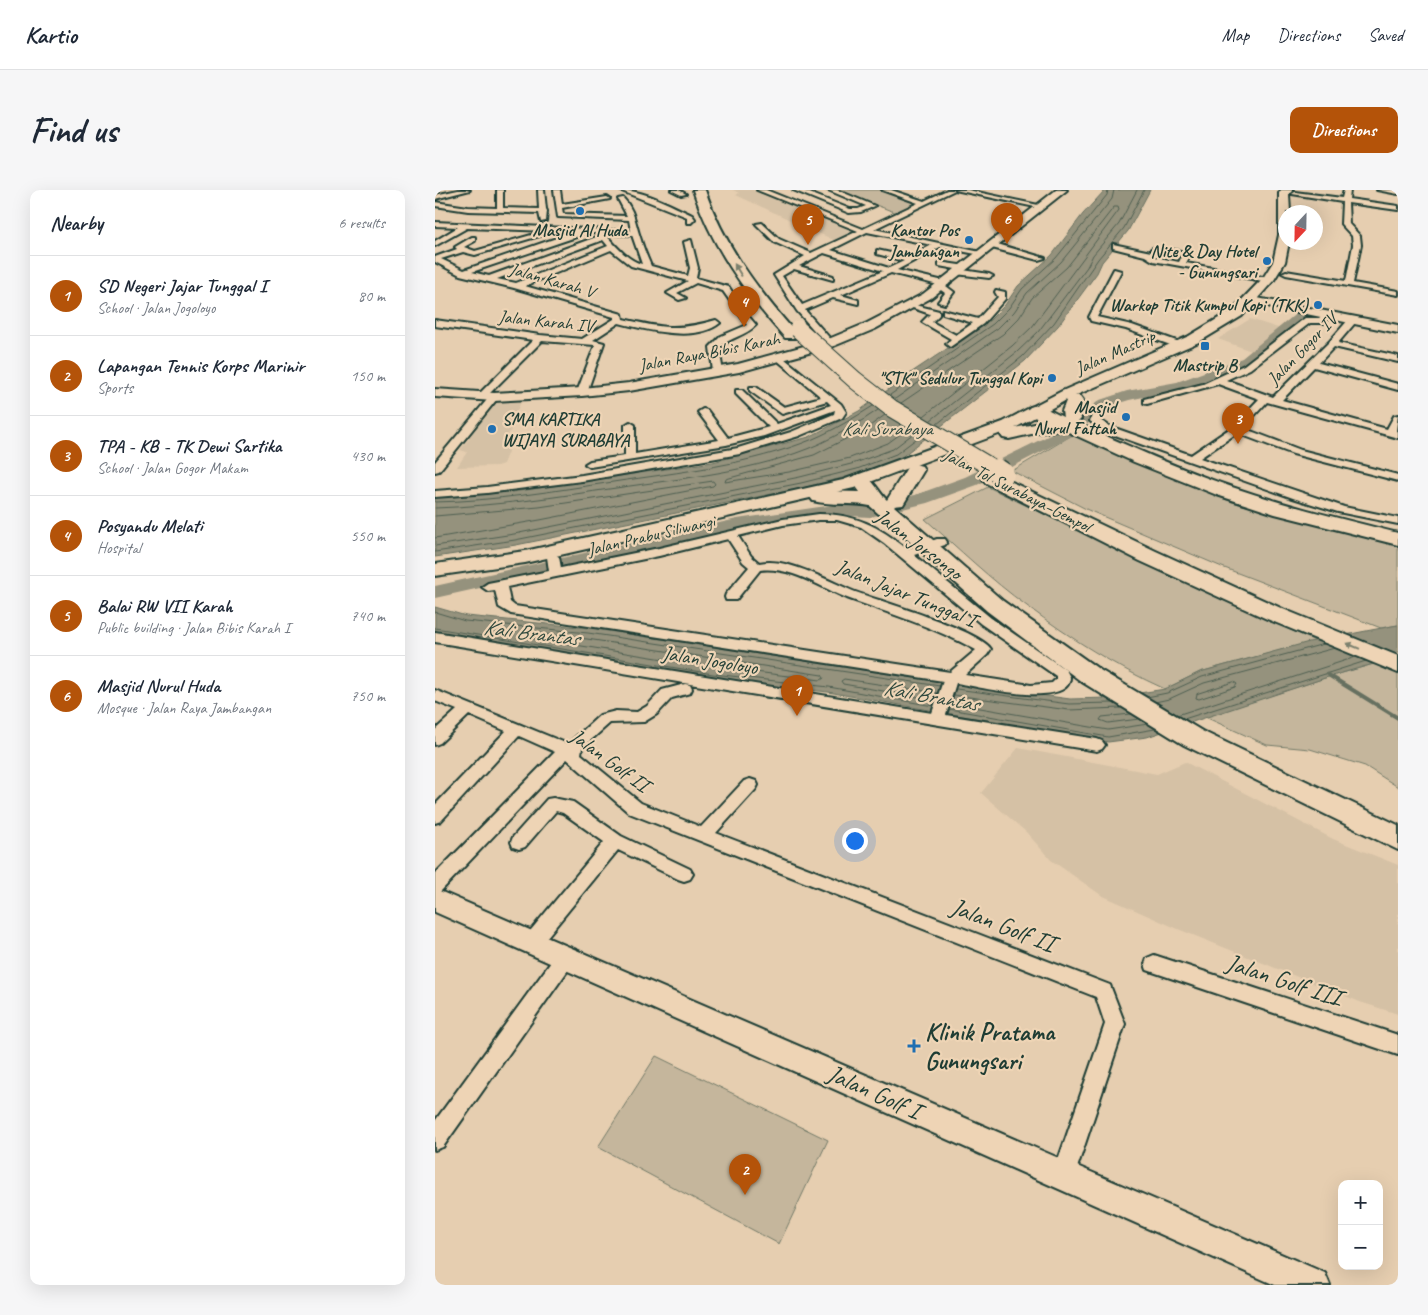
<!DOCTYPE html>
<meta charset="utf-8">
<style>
:root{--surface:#fff;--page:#f6f6f7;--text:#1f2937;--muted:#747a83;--line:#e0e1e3;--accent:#b45309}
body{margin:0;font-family:Caveat,sans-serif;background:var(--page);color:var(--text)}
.controls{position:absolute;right:15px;bottom:15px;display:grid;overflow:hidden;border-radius:10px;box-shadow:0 5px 20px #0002}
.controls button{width:45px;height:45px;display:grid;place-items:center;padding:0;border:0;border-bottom:1px solid var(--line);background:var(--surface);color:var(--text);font:25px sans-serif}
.compass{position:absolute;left:843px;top:15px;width:45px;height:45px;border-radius:50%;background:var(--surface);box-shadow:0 5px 20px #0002;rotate:202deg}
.you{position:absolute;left:419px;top:650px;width:18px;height:18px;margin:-12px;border:4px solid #fff;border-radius:50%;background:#1a73e8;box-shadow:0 0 0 8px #1a73e833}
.badge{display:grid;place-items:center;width:32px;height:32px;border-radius:50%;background:var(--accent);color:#fff;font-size:16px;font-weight:700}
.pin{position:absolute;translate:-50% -41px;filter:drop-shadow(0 1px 2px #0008)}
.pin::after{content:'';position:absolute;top:26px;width:18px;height:15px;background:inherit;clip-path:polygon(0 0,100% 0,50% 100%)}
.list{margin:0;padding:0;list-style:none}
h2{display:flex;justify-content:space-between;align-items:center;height:65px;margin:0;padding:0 20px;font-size:21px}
h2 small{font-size:16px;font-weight:400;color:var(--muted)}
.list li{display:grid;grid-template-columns:32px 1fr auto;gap:15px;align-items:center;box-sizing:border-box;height:80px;padding:0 20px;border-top:1px solid var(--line)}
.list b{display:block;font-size:19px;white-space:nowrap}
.list p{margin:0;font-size:16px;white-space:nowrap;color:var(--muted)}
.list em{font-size:16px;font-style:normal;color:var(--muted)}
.map{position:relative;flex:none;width:963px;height:1095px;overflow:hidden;border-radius:10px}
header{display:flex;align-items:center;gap:30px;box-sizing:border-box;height:70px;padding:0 25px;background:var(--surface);border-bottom:1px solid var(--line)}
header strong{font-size:24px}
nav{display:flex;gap:28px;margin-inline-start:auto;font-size:18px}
.intro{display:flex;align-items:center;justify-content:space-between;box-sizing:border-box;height:120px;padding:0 30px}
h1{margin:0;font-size:35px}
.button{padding:12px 22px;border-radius:10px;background:var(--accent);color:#fff;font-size:18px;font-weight:700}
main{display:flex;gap:30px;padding:0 30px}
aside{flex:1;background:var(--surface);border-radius:10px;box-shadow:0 5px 20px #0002}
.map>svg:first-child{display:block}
.built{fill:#d5c1a5}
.green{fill:#c5b69c;stroke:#727a68}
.water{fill:#95927d;stroke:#667060}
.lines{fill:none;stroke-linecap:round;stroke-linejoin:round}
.shore{stroke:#4e5f51;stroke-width:1}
.stream-far1{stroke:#667060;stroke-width:3}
.stream{stroke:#667060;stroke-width:4}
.river{fill:#95927d;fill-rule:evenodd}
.street-casing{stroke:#1f3d34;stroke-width:4}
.secondary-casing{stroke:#1f3d34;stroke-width:4}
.primary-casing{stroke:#1f3d34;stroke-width:4}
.highway-casing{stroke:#1f3d34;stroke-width:4}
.street{fill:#eed4b5;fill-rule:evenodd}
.secondary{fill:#eed4b5;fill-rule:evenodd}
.primary{fill:#eed4b5;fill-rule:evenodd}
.highway{fill:#eed4b5;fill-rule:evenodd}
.highway-bridge-far1-casing{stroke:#1f3d34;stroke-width:19;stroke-linecap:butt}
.highway-bridge-casing{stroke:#1f3d34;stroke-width:25;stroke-linecap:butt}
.highway-bridge-far1{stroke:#eed4b5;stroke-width:17}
.highway-bridge{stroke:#eed4b5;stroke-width:22}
.oneway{fill:#7c816e}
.poi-dot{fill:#1f6fb2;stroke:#eed4b5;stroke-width:2}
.labels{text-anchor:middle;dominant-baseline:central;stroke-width:4.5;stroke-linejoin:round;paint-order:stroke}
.far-poi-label{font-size:18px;font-weight:bold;fill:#1f3d34;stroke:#eed4b5;text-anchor:end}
.far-street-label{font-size:18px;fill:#1f3d34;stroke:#eed4b5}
.far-water-label{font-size:19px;font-style:italic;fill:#314a3f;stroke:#eed4b5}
.street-label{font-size:21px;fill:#1f3d34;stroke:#eed4b5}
.water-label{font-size:22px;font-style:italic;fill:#314a3f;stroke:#eed4b5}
.near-street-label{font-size:25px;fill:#1f3d34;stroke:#eed4b5}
.near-poi-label{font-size:25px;font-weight:bold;fill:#1f3d34;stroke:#eed4b5;text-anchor:start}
</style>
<header>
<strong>Kartio</strong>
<nav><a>Map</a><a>Directions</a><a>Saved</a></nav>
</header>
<div class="intro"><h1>Find us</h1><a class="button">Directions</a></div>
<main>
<aside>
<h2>Nearby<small>6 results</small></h2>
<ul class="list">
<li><span class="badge">1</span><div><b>SD Negeri Jajar Tunggal I</b><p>School · Jalan Jogoloyo</p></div><em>80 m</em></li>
<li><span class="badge">2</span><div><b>Lapangan Tennis Korps Marinir</b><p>Sports</p></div><em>150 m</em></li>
<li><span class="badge">3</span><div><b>TPA - KB - TK Dewi Sartika</b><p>School · Jalan Gogor Makam</p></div><em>430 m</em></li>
<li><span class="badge">4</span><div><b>Posyandu Melati</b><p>Hospital</p></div><em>550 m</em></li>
<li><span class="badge">5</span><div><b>Balai RW VII Karah</b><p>Public building · Jalan Bibis Karah I</p></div><em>740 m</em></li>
<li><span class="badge">6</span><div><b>Masjid Nurul Huda</b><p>Mosque · Jalan Raya Jambangan</p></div><em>750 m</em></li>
</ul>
</aside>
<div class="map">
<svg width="963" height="1095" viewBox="0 0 963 1095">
<rect width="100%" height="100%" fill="#e6ceb0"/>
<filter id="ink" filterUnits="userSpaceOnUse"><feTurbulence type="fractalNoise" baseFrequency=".02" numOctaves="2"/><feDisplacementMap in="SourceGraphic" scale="10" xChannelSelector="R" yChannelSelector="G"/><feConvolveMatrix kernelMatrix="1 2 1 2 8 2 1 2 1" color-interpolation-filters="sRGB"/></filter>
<g filter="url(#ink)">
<!-- built -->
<path class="built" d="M298,0H319L421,40L401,51L301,5L304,3Z
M815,129L846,139L819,162L783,149Z
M87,210L79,227L82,228L71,249H78L68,274L62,276L22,277L32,262L25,260L34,249L42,229L57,212Z
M583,558L722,584L750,572L898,649L963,675V824L925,812L743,739L666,705L616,670L591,642L546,603Z"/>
<!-- green -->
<path class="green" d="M401,0H453L490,12L462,23Z
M639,244L734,287L797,312L963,356V435L946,438L787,377L653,320L577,281Z
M553,297L751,393L880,451L765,482L730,499C681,477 635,448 592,416C556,390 523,358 490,329Z
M942,473L963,483V597L930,576L875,559L832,555L770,527L893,487Z
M221,866L393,950L344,1054L163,957Z"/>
<!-- water -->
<path class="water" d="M670,0H715L693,41L667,72L662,83L623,136L590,171L464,269L423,284L367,298L81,355L0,367V307L77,302L278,272L374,247L424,221L480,180L555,130L570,115L583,96L617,65L648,24Z
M0,417L31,426L154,438L473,487L635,509L673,508L730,499L765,482L874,452L957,436L963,435V471L942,473L893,487L712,547L673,552L393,502L278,489L0,443Z"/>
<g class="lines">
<!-- shore -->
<path class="shore" d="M455,205L558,134L574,118L587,99L621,68L672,5L673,0
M460,209L563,138L579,122L592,103L626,72L677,9L679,0
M466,213L568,144L584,128L597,108L632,77L679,17H683L684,20L597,137L577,156L489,226
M450,225L432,238L379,265L291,289L290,292L354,282L415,268L453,253L472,239
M496,230L582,162L603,142L652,77L658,65L684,34L702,0
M502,234L587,167L619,133L663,69L689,38L709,0
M0,312C60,311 118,301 178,292C245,282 315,275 378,249C399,240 419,228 438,216
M0,318C61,316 121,307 181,298C248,288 321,282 384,254C405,244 424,233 443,220
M0,326L104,317L278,291L280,294L278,296L105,330L0,348
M0,356L79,344L365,287L420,273L458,259L479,243
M0,362L80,350L366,293L422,279L461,264L485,246
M0,422L30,431L153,443L505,496
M0,438L278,484L394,497L498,516
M90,442L152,449L387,485L389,488L386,490L279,477L90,447L88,445Z
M799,492L802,494L800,497L764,509L761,508L762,504Z
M521,499L634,514L678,513
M519,505L634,520L686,518
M712,507L732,503L767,487L889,454
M500,510L408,494L406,491L409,489L503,503
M720,512L734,509L769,493L900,458
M516,513L673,540L713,534
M514,519L673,547L720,539
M696,524L667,527L665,530L673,533L704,529
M742,525L921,467
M749,529L931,471"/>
<!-- stream-far1 -->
<path class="stream-far1" d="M892,484L897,487"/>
<!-- stream -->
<path class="stream" d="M895,486L963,528"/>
<!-- river -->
<path class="river" d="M868,121L873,122L875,125L873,128L817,174L752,198L694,210L675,216L637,246L542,295L492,313L435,327L398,325L302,341L0,408V396L302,329L398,315L435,317L480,305L530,287L625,240L665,210L692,201L742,192L807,168L863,122Z"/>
<defs>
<path id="street" d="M23,0H35L0,9V5Z
M62,0H68V18L104,19L103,0H109L111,19L112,21L111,31L106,32L104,23L33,21L0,16V12L33,17L62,18Z
M119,0H125L127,14L172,7L175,9L127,18L128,24L192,26L183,9L188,8C199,19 200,32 205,47C208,57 212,67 216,76L253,86L255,78L249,52L256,50L263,78L261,88L294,97L310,122L321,135C311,146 295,147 284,158L288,182L286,184H280L278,182L275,157L286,146L312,135L288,101L261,93L242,103L251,108L244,110L232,103L253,91L196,76L176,60L90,96L187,124L188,129C227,138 242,141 281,130L285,133C261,153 212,140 184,133L158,150L169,153L152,202L147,205L142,202L160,155L107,151L49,209H43V205L98,150L0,136V130L105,145L147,149L179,129V127L79,98L25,85L0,72V67L22,59L20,57L37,47H40V51L29,57L40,61L107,42L111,44L40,65L28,62L6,69L29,80L139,42L32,38L0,56V51L23,37L0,36V32L196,41L194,30L123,27ZM144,43H162L164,46L54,86L37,82L144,46ZM170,44L197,45L207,74C192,70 181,56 170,44ZM168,50L173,56L81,93L62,89Z
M184,0C209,0 235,15 257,25L260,29L256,33H252V27Z
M236,0H244L251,4L246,5Z
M322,0H331L428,39L483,13L447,0H456L489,11L512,0H533L608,16L605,18L520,0L439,39L550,63L546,65L505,57L462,80L513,92L514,94L511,96L519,102L510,114L503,112L510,103L503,98V95L456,83L406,105L423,110V114L398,108L370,120L399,153L395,156L392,155L362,121L339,85L370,66L339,52L321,34L327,33L344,49L376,63L423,41ZM432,42L497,55L474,67L442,60V64L469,71L454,78L396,60ZM389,63L448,81L367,115L347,86L359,79L398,90V86L364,76Z
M358,0H367L415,19H423L431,16L393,0H402L440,16L426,22L414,23Z
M909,0H915L914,9L963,16V20L913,13L914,34L925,46L926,55L918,93L963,101V105L851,85L847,83L851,81L911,91L918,55L917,46L906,34L907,12L857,4L860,2L907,8Z
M942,0H963V4Z
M553,53H559L610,68L603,70L553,57Z
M678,54L716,62L720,67L744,72L747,66L716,59L720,57L752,62L756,64L751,73L833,88L837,90L833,92L718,71L710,66L678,58Z
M504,72L531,76L532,78L528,80L554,84L558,86L554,88L521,84V80H526L504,76Z
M679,79L686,81L662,127L697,135L747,153V157H741L691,139L656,131L654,127Z
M561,100L570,102V109L548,134L515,157L511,154L516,149L487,132L495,124L472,116L476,114L504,121V125L497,132L521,145L538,133L508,124V120L543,129L563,107L560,102Z
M889,124L896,126L889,133H875L815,179L791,190L838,207L894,152L914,129H920V133L903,153L963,166V172L899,157L884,173L963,194V200L879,177L847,210L952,239L959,226L963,225L961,241L963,242V248L832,212L808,238L866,260L963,285V291L858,264L802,243L765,268L909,317L963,328V334L903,322L858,308L666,240L655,231L657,225H665V230L674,236L756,265L797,237L824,209L783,194L712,214L709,213V209L768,194L809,175L870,128H884Z
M345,165L406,214L411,222L407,228L364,246L305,264L147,291L52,303L0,307V301L52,297L147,285L303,258L356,242L399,224L400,220L329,246L291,255L155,277L150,274L155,271L190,266V235L195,232L200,235V264L284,250L263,222L268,219L272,220L293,248L334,237L301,204V200H307L342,234L396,215L392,211L347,224L315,201V197H321L349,217L386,207L342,170V166Z
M59,204L64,207L62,209L4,281L0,282V272L56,205Z
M384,324C421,324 443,336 472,359L502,349H510L512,352L510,355L479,365L556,428L631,480L635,487C635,520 540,496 521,493L511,525L662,549L667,551L670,555L667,559L662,561L0,452V442L497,523L508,491L76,424L64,417L60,400L53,401L47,397L53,393L114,381L112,367L118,363L124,367L126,378L224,358L348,329ZM384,330H402L426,337L449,353L546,434L621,486V489L617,493L596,495L530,485L552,465L556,459C544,440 444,411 418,401C397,392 376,381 354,375C344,372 334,371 324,373L316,366L303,346L348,335ZM293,349L308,372L314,377L291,404L290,407L291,410H301L325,380C355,376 385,397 412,408C457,424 499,437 541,460L515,482L80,416L75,412L72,397L224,366Z
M250,494L255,495L257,499L255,503L237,508L222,524L209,532L175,533L147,558L146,564L206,613L266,637L309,591L315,589L321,591L323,595L321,599L281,643L675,795L690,834L637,993L629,996L621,993L618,985L670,834L661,807L194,623L132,569L6,701L0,704V684L120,562L84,546L6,631L0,633V615L71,541L34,525L5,553L0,555V540L22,520L0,511V500L133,554L165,525L181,521L202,522L212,516L227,500Z
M118,608L138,612L186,646L255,679L258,684L255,689L249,691L243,689L183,660L103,758L97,760L91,758L88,752L91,746L169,652L128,623L121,621L90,657L84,659L78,657L76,652L78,647L112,609Z
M131,758L138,761L140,767L138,773L8,957L0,960V931L124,761Z
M719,765L963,845V865L712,780L710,774L712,768Z"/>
<path id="secondary" d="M621,0H632L496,108L440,139L399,156L304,182L194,201L147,206L59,211L0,207V199L59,203L147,198L194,193L303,174L391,150L432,133L488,104Z
M817,107L963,135V143L813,112L811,110Z
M0,699L890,1083L895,1095H840L0,722Z"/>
<path id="primary" d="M846,0H858L854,4L855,22H851V52H854L850,72L839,90L807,126L764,152L637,207L580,238L419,298L90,373L0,386V374L90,361L408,290L568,232L627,201L754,146L797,120L828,88L838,72L844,45V3Z"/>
<path id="highway" d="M258,0H270C289,55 322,99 360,142L363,145L360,148H350C310,103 277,57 258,0Z
M639,205L645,206L648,210L645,221L646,229L642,233C693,256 745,279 797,297C852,316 907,329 963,343V355L840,324L782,305L699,272L629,240L601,243L574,249L568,248L565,244L568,240L610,232L595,225L592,221L595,217C606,214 617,222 628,227L627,221L633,206Z
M480,274L487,276L489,280L468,315L459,316L568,411L665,480L767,541L963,635V660L749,555L647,492L552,421L435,316C416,312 397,316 378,311L375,307L378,303L385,301L425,302L416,290L419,286C437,282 441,300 452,310L473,276Z
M558,283L721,361L848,419L963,466V483L832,429L705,371L551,293L548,289L551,285Z"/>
</defs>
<!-- street casing -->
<use href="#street" class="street-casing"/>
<!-- secondary casing -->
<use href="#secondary" class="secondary-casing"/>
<!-- primary casing -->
<use href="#primary" class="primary-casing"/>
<!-- highway casing -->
<use href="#highway" class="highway-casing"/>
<!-- street -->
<use href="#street" class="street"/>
<!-- secondary -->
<use href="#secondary" class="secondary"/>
<!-- primary -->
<use href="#primary" class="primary"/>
<!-- highway -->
<use href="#highway" class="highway"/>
<defs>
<path id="highway-bridge-far1" d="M363,139L420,190L456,218L564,282"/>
<path id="highway-bridge" d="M562,280L568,284"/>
</defs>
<!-- highway-bridge-far1 casing -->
<use href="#highway-bridge-far1" class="highway-bridge-far1-casing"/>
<!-- highway-bridge casing -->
<use href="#highway-bridge" class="highway-bridge-casing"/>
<!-- highway-bridge-far1 -->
<use href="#highway-bridge-far1" class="highway-bridge-far1"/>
<!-- highway-bridge -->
<use href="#highway-bridge" class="highway-bridge"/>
</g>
<!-- one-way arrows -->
<defs><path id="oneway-solid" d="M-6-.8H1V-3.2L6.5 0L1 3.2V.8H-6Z" transform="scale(1.25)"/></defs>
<g class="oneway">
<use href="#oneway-solid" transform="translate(303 80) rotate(-121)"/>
<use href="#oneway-solid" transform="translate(918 456) rotate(-158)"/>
</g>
</g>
<!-- markers -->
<g class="poi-dot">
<circle cx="145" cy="21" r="5"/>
<circle cx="534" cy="50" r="5"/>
<circle cx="832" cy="71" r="5"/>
<circle cx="883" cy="115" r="5"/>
<rect x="765" y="151" width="10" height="10" rx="2.5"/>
<circle cx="617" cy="188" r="5"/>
<circle cx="691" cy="227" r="5"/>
<circle cx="57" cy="239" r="5"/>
<path d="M476.5 848.5h5v5h5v5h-5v5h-5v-5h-5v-5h5z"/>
</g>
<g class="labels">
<!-- far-poi labels -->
<g class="far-poi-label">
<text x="145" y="40" text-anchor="middle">Masjid Al Huda</text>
<text x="524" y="40">Kantor Pos<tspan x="524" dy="21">Jambangan</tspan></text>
<text x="822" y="61">Nite &amp; Day Hotel<tspan x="822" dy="21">- Gunungsari</tspan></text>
<text x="873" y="115">Warkop Titik Kumpul Kopi (TKK)</text>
<text x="770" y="175" text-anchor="middle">Mastrip B</text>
<text x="607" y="188">"STK" Sedulur Tunggal Kopi</text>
<text x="681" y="217">Masjid<tspan x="681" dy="21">Nurul Fattah</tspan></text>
<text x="67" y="229" text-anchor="start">SMA KARTIKA<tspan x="67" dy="21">WIJAYA SURABAYA</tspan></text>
</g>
<!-- far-street labels -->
<g class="far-street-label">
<text transform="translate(117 90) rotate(16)">Jalan Karah V</text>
<text transform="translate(111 131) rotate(6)">Jalan Karah IV</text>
<text transform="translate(867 159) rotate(-46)">Jalan Gogor IV</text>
<text transform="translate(274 162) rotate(-11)">Jalan Raya Bibis Karah</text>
<text transform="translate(680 162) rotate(-24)">Jalan Mastrip</text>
<text transform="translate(582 300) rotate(27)">Jalan Tol Surabaya–Gempol</text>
<text transform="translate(216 345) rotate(-13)">Jalan Prabu Siliwangi</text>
</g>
<!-- far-water labels -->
<g class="far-water-label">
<text x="452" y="239">Kali Surabaya</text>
</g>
<!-- street labels -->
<g class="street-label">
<text transform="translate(484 354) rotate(37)">Jalan Jorsongo</text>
<text transform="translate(471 403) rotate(22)">Jalan Jajar Tunggal I</text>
<text transform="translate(275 470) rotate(9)">Jalan Jogoloyo</text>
<text transform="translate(175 570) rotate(36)">Jalan Golf II</text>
</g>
<!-- water labels -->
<g class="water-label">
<text transform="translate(96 443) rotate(7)">Kali Brantas</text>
<text transform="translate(496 506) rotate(10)">Kali Brantas</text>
</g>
<!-- near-street labels -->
<g class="near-street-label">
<text transform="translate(568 735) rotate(21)">Jalan Golf II</text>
<text transform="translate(849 790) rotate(18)">Jalan Golf III</text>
<text transform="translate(439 902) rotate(24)">Jalan Golf I</text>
</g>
<!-- near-poi labels -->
<g class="near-poi-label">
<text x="490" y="842">Klinik Pratama<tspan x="490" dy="29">Gunungsari</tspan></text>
</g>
</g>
</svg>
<div class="controls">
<button>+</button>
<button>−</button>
</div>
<svg class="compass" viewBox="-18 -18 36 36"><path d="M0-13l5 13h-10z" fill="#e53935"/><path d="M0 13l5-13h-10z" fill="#747a83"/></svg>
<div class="you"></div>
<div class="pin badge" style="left:362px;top:526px">1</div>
<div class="pin badge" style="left:310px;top:1005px">2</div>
<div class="pin badge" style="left:803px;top:254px">3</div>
<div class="pin badge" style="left:309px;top:137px">4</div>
<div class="pin badge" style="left:373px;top:55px">5</div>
<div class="pin badge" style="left:572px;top:54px">6</div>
</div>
</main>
